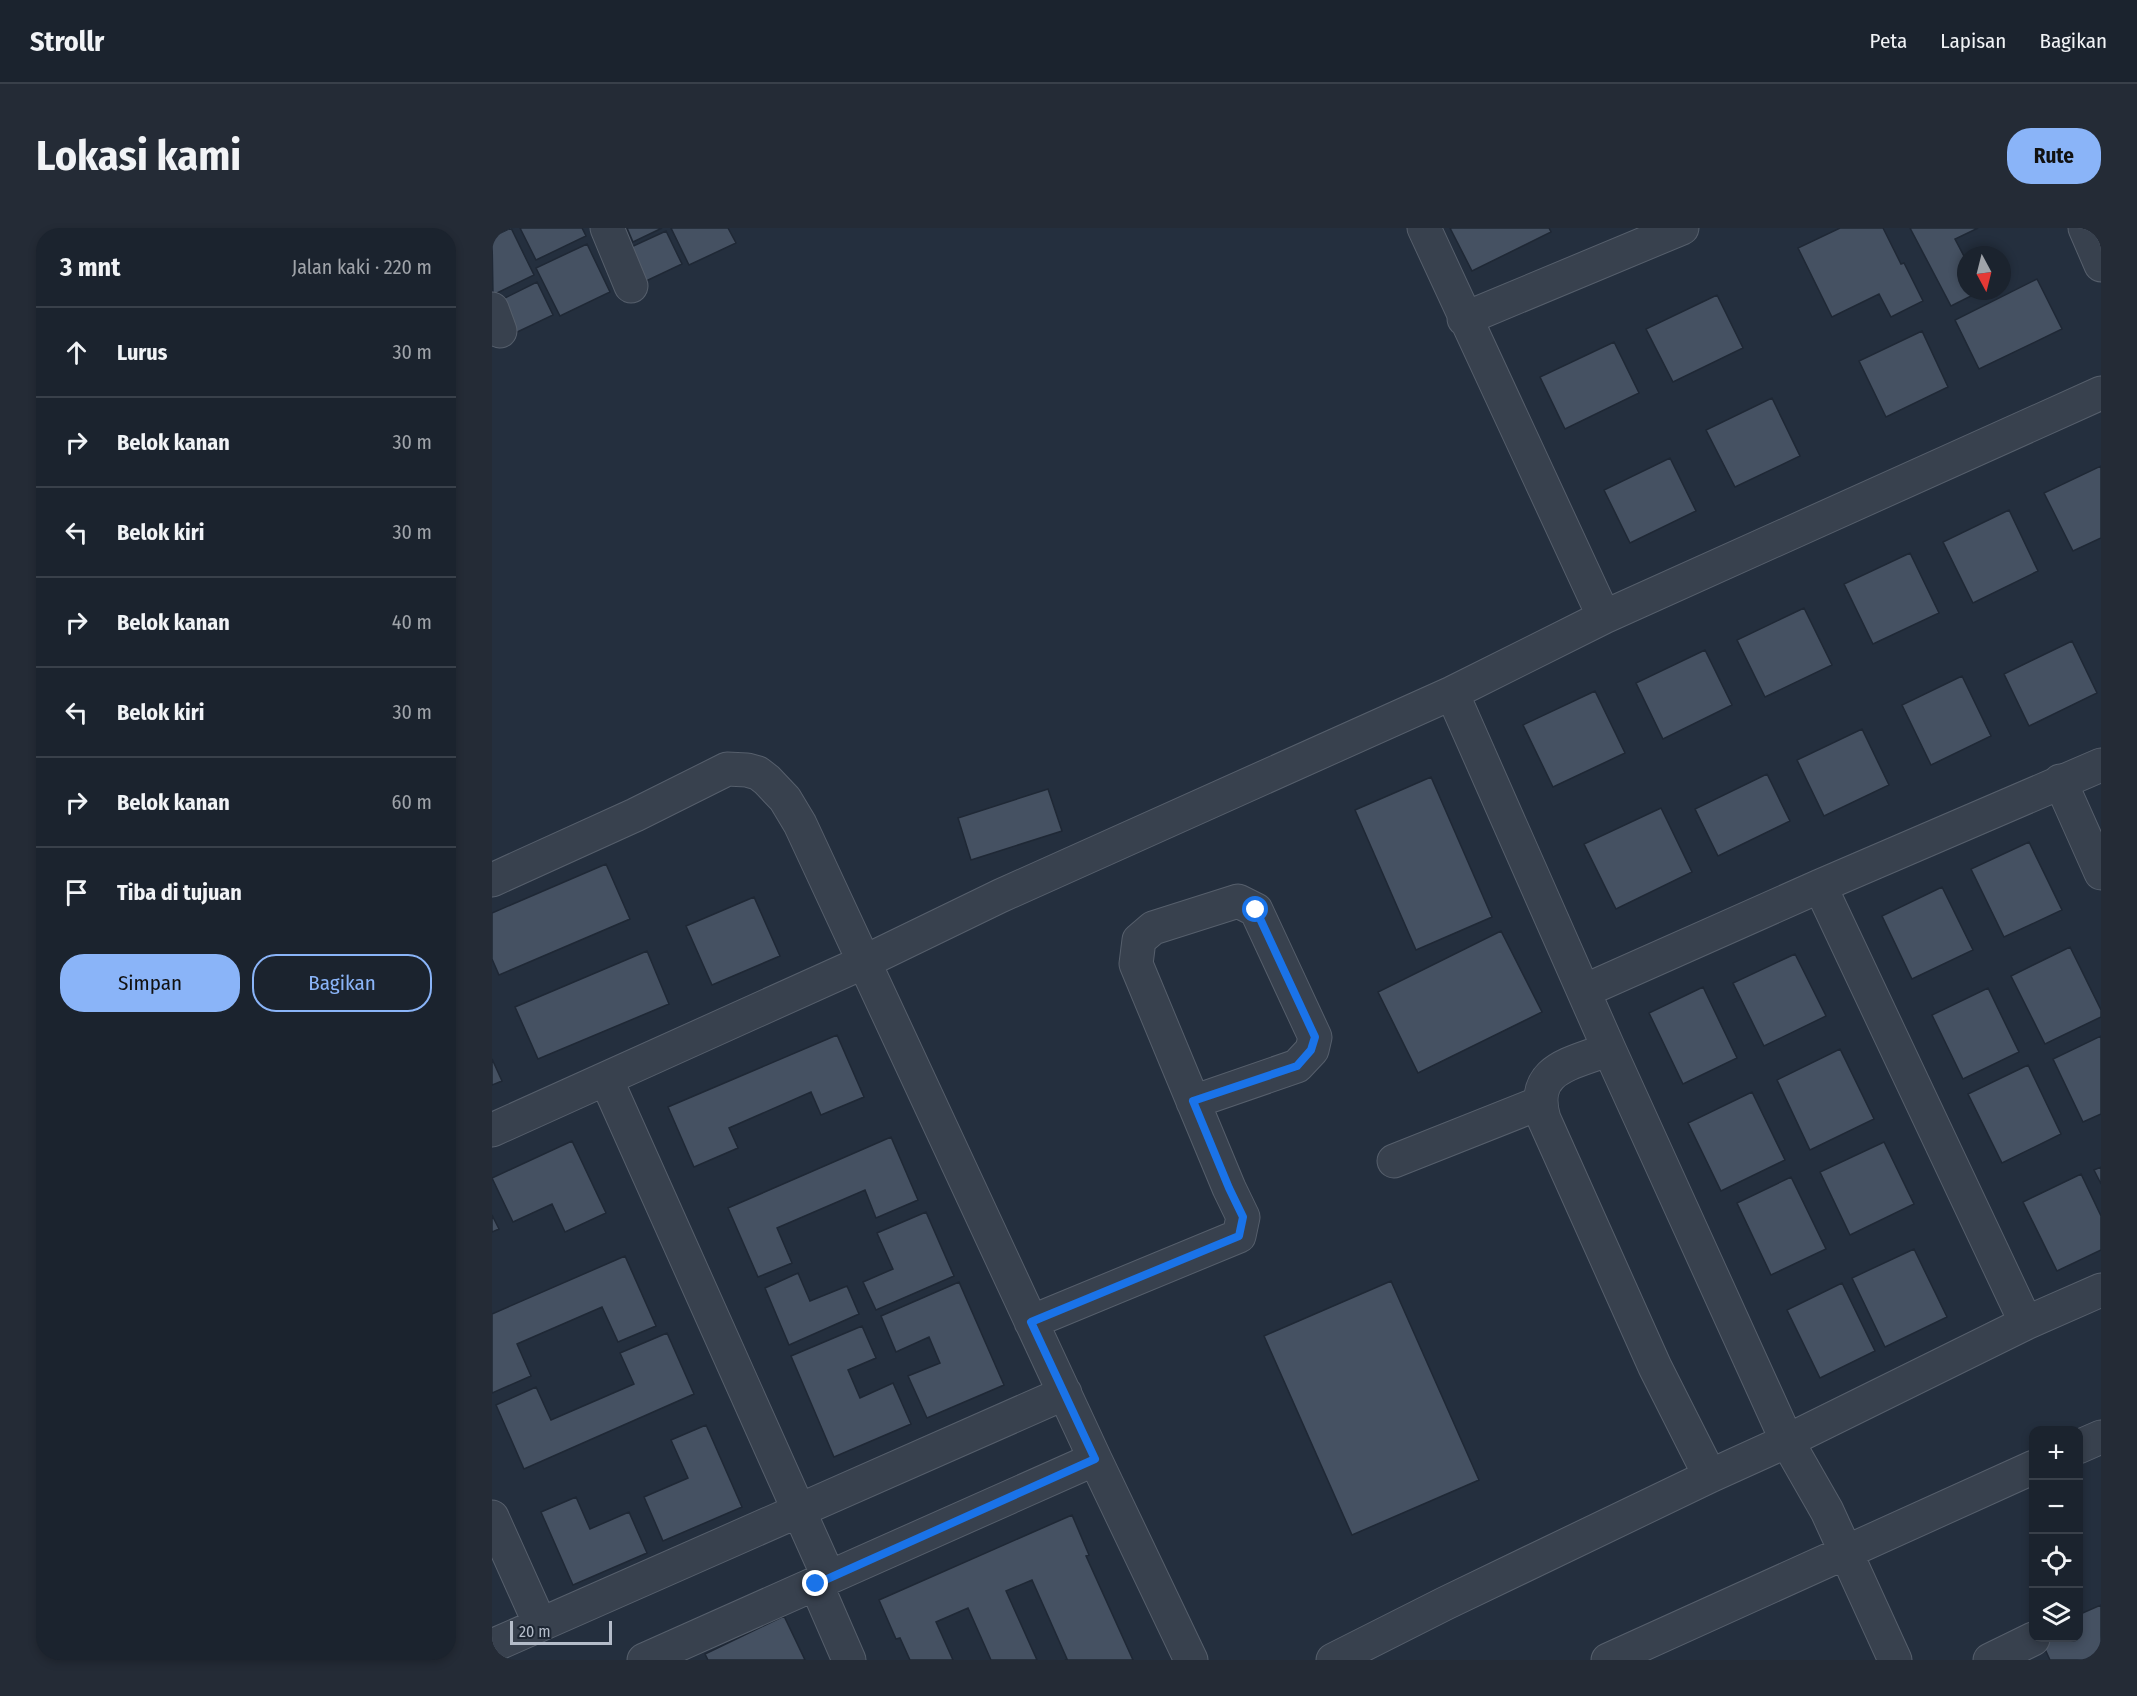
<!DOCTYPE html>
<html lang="id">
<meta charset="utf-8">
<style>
:root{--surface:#1b232e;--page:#242b36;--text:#f1f3f6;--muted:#a0a4aa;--line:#39404a;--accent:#8ab4f8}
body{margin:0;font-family:"Fira Sans Condensed",sans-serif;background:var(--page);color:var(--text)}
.controls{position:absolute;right:18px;bottom:18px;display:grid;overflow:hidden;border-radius:12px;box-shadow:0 3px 9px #0003}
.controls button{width:54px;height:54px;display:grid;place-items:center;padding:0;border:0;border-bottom:2px solid var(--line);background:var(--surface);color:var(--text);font:30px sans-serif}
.compass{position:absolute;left:1465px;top:18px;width:54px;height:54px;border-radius:50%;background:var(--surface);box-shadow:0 3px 9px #0003;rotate:173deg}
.scale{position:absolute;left:18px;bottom:15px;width:102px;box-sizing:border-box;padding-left:6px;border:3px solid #b4bcc9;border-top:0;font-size:16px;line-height:21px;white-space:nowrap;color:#b4bcc9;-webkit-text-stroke:4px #1d2633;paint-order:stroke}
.stop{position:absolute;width:18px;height:18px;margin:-14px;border:4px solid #1a73e8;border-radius:50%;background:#fff}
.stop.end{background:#1a73e8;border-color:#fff;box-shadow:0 2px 6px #0008}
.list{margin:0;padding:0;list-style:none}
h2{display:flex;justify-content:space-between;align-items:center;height:78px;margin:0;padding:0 24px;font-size:26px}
h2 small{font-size:20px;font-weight:400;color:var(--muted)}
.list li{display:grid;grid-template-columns:39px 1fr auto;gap:18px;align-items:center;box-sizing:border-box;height:90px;padding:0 24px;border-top:2px solid var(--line)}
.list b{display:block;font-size:22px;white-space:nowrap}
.list em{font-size:20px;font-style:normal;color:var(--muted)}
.actions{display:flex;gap:12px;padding:18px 24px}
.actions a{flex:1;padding:14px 0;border:2px solid var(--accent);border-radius:24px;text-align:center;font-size:21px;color:var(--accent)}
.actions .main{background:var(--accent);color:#111}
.icon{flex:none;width:33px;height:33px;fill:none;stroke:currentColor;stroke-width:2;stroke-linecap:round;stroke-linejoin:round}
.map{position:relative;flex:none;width:1609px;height:1432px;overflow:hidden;border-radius:24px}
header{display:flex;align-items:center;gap:36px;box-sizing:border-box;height:84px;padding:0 30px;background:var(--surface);border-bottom:2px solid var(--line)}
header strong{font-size:28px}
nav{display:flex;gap:33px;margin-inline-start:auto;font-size:21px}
.intro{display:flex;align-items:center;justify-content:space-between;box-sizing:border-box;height:144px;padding:0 36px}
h1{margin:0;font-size:42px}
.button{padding:15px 27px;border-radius:24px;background:var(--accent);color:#111;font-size:21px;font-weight:700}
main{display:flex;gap:36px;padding:0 36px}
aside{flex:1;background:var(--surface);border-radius:24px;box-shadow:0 3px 9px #0003}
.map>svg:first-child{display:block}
.building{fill:#455162;stroke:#1f2835;stroke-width:1.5}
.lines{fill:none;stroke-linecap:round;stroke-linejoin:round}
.minor-casing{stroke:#565f6c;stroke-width:35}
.minor{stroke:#38414e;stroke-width:33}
.route{stroke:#1a73e8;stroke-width:8}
</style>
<header>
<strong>Strollr</strong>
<nav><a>Peta</a><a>Lapisan</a><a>Bagikan</a></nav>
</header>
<div class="intro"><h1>Lokasi kami</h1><a class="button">Rute</a></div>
<main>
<aside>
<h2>3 mnt<small>Jalan kaki · 220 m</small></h2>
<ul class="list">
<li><svg class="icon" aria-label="ahead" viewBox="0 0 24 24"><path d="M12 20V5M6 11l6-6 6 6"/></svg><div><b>Lurus</b></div><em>30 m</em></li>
<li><svg class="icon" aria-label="right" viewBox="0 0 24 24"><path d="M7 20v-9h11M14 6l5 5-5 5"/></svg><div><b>Belok kanan</b></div><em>30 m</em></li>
<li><svg class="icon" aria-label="left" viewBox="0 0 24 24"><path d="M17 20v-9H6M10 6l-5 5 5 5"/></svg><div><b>Belok kiri</b></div><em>30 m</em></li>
<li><svg class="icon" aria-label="right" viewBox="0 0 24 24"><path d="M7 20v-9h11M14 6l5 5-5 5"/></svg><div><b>Belok kanan</b></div><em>40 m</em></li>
<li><svg class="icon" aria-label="left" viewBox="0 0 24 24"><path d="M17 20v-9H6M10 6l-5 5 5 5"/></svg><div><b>Belok kiri</b></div><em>30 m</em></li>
<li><svg class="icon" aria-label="right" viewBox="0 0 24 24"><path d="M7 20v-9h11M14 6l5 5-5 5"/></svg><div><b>Belok kanan</b></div><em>60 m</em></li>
<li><svg class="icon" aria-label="arrive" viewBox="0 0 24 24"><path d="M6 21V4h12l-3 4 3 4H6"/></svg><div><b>Tiba di tujuan</b></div></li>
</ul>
<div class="actions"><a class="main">Simpan</a><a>Bagikan</a></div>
</aside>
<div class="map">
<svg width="1609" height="1432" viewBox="0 0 1609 1432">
<rect width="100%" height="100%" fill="#242f3e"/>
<!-- building -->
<path class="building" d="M19,0L42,47L1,67L0,9Z
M28,0H90L94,8L44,32Z
M135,0H170L141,14Z
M179,0H236L244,15L197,37Z
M958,0H1057L1059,4L980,43Z
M1348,0H1391L1409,36L1412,35L1431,73L1399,89L1387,66L1340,89L1306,20Z
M1418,0H1486L1463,11L1474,32V63H1489L1459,78Z
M174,3L190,36L154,53L137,20Z
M95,16L118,64L68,88L44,40Z
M1545,51L1570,101L1487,141L1463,92Z
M45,54L61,87L19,107L3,75Z
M1225,67L1251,120L1181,154L1154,101Z
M1430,103L1456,159L1394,189L1367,133Z
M1122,114L1147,165L1073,201L1048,149Z
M1280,170L1308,228L1243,259L1214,202Z
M1178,230L1204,283L1138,315L1112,262Z
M1609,238V310L1581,323L1552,265Z
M1517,282L1546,343L1481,375L1451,314Z
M1418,325L1447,385L1381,416L1352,356Z
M1312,380L1340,437L1273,469L1245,412Z
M1580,413L1605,465L1537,498L1512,446Z
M1213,422L1240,477L1171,511L1144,455Z
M1470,448L1499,508L1439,537L1410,477Z
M1103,463L1133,525L1061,559L1031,497Z
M1370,501L1397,557L1332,588L1305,532Z
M1275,546L1298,593L1226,628L1203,581Z
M939,549L1000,689L924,722L863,582Z
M556,561L570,603L479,632L466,590Z
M1169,580L1200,644L1124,681L1092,616Z
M1537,614L1570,682L1512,709L1479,641Z
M114,636L138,691L7,747L0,731V685Z
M1450,659L1481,722L1420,751L1390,688Z
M262,669L288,728L220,757L194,698Z
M1009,703L1050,784L926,845L886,764Z
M1578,719L1609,782V789L1553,816L1519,748Z
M155,723L177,776L46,831L23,779Z
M1303,726L1334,788L1272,818L1241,755Z
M1211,759L1245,830L1191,856L1157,785Z
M1496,760L1527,824L1471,851L1440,787Z
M345,807L372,869L329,887L319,864L237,900L246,920L202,939L176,879Z
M1609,808V886L1591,894L1561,831Z
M1348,821L1382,891L1318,922L1285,852Z
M0,831L10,853L0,857Z
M1536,837L1569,906L1510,935L1476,866Z
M1260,864L1293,932L1229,963L1196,895Z
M399,909L426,972L384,990L373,962L285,1000L300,1035L266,1049L236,980Z
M80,913L114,985L73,1004L60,976L21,994L0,950Z
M1392,914L1422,976L1358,1007L1328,944Z
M1609,939V956L1602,942Z
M1589,946L1609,988V1022L1565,1043L1531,974Z
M1299,949L1334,1021L1279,1047L1245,975Z
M434,984L462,1048L384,1082L371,1054L401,1041L385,1005Z
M0,987L7,1001L0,1004Z
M1422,1021L1455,1089L1393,1119L1360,1050Z
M133,1028L164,1098L126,1114L110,1079L25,1116L39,1148L0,1165V1086Z
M306,1045L318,1073L355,1058L367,1086L297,1117L273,1060Z
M899,1053L987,1252L860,1307L772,1108Z
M467,1054L512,1157L435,1190L416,1148L448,1135L437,1109L404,1124L389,1088Z
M1350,1055L1383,1123L1328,1150L1295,1082Z
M370,1098L384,1130L356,1142L368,1170L401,1155L419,1196L342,1229L299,1128Z
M175,1105L202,1166L32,1241L4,1177L44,1159L59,1192L142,1156L128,1125Z
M214,1197L250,1279L171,1313L152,1269L196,1250L179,1212Z
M84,1269L98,1301L137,1284L155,1325L81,1357L49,1284Z
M580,1287L597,1327L594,1328L641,1432H573L575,1431L540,1352L514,1363L545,1432H499L476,1380L444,1394L461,1432H418L408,1410L404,1411L387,1372Z
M1609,1377V1432H1558L1548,1410H1586V1387Z
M292,1388L313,1432H216L213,1426Z"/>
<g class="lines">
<defs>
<path id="minor" d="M115,0L139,58
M932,0L1112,389
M1593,0L1609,37
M0,81L8,103
M972,91L1190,0
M960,465L1117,821L1295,1213L1335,1283L1403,1432
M1568,553L1609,645
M0,652L143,587L235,541L255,542L266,545L275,552L293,571L308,596L603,1231L699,1432
M1328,658L1534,1095
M1092,763L1328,658L1609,537
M1117,821C1080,836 1037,840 1052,891L1163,1139L1218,1248
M114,851L337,1350
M0,902L372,734L508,668L960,465L1112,389L1609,165
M902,933L1048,875
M539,1094L747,1008L751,989L737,960L644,736L647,712L661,700L746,673L764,682L823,809L820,822L805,838L701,874
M1586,1219L1609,1209
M0,1289L48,1396
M324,1356L357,1432
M0,1418L573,1165
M152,1432L603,1231
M841,1432L954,1375L1218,1248L1295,1213L1534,1095L1609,1062
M1116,1432L1542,1239
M1498,1432L1541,1411"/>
</defs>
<!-- minor casing -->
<use href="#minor" class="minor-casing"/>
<!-- minor -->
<use href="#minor" class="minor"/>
</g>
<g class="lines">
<!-- route -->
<path class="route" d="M324,1356L603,1231L539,1094L747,1008L751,989L737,960L701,873L805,838L819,822L823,809L764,682"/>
</g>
</svg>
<div class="controls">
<button>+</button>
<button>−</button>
<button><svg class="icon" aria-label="locate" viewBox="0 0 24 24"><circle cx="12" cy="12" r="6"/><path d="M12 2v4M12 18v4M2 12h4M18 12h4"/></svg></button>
<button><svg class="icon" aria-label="layers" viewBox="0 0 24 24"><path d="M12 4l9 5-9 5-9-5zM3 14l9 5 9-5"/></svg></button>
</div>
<svg class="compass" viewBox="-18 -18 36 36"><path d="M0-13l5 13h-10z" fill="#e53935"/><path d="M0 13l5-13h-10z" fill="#a0a4aa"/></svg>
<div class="scale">20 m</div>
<div class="stop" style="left:764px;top:682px"></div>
<div class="stop end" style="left:324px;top:1356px"></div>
</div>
</main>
